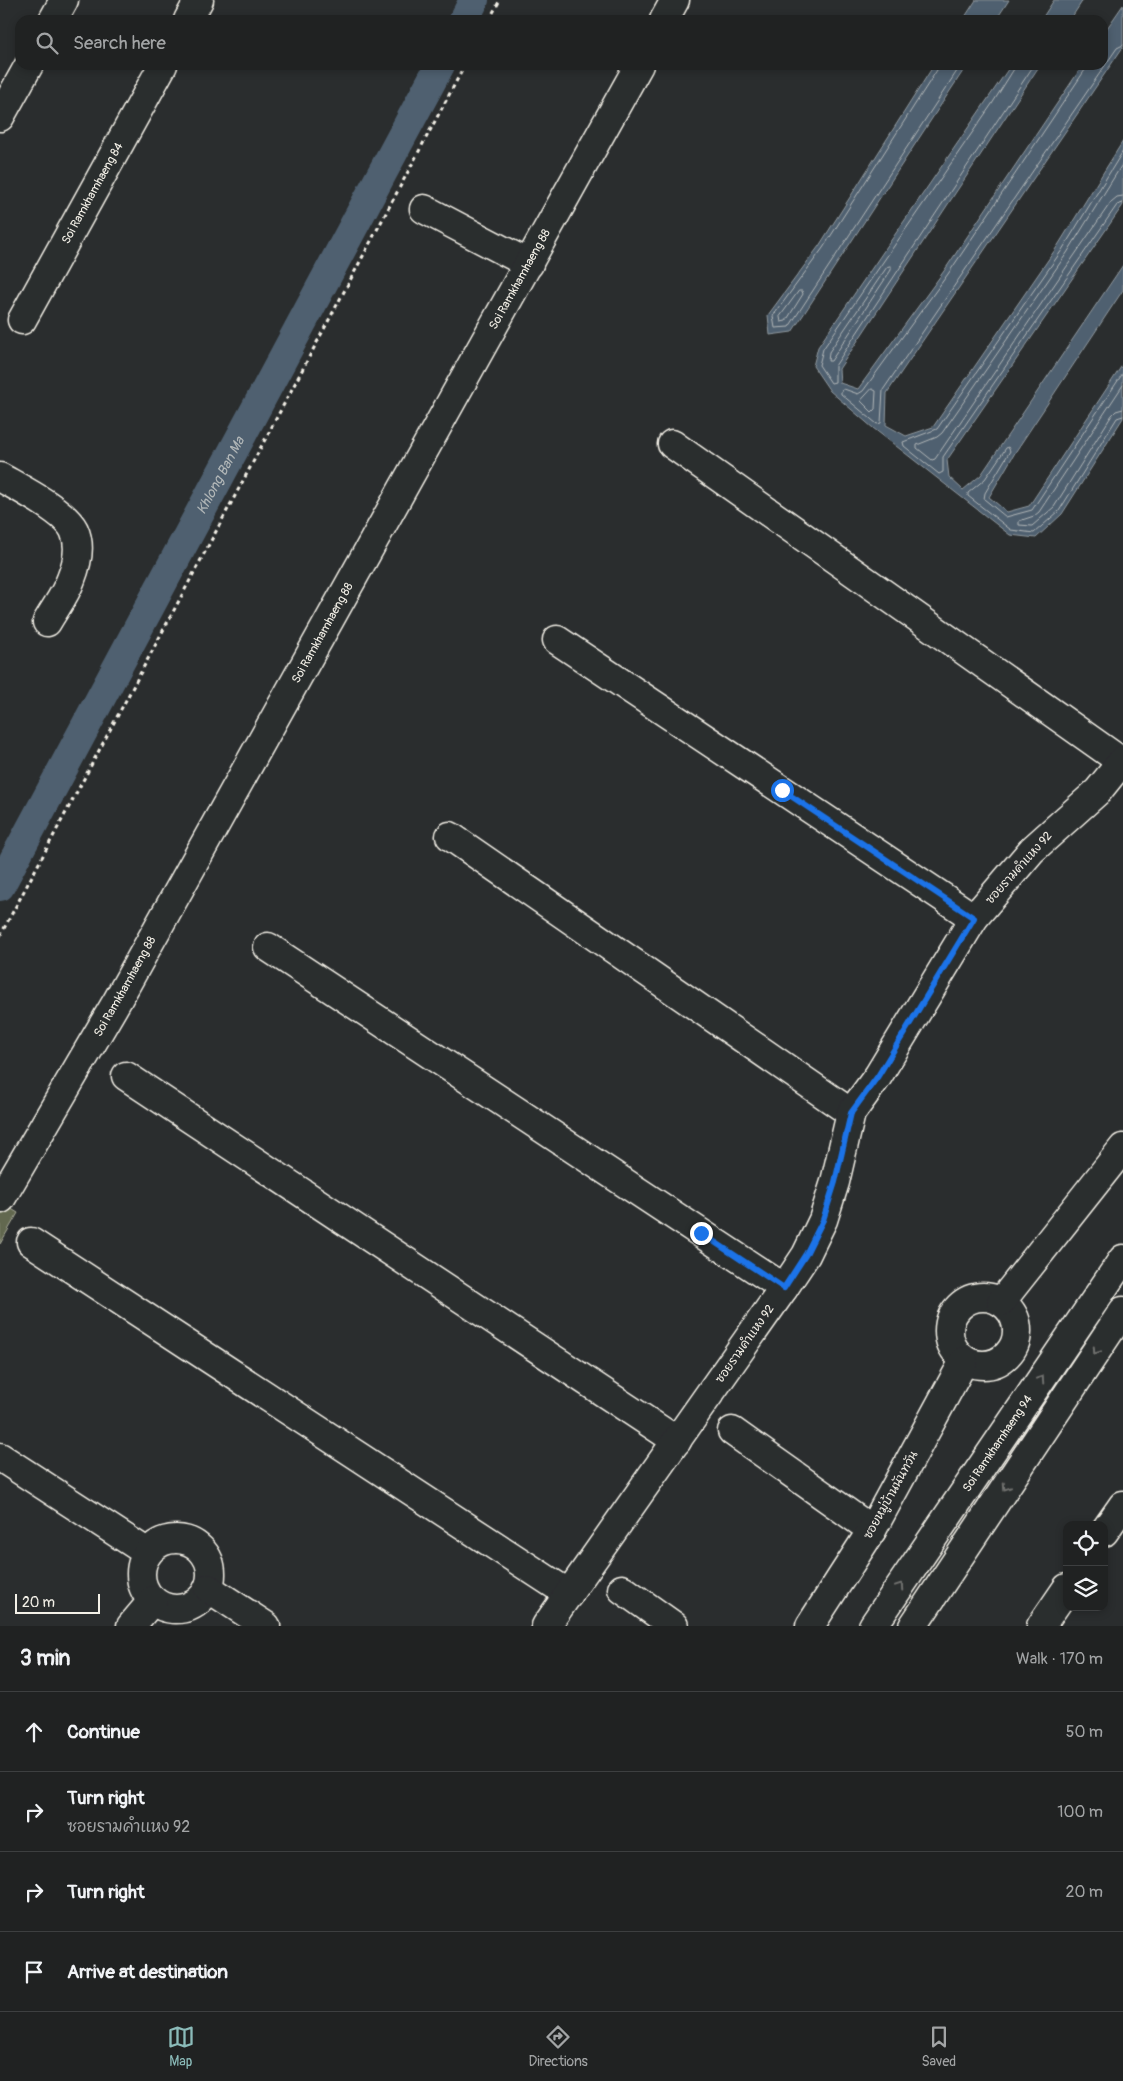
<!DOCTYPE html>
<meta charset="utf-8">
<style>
:root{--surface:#202222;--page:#282a2a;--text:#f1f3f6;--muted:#a2a4a5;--line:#3d3f40;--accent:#8bbbb9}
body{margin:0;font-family:Pangolin,"Playpen Sans Thai",sans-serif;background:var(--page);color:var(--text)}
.controls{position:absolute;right:15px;bottom:15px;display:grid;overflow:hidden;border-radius:10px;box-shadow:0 2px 8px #0003}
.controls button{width:45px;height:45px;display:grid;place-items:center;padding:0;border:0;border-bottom:1px solid var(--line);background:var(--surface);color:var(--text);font:25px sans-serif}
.scale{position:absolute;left:15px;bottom:12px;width:85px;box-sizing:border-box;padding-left:5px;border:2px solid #f4f1e8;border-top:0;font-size:14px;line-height:18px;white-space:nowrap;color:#f4f1e8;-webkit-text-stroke:4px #2a2d2e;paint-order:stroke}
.stop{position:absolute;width:15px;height:15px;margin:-11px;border:4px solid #1a73e8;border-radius:50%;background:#fff}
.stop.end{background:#1a73e8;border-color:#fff;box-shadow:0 1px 5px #0008}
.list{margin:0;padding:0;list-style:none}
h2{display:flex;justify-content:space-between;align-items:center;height:65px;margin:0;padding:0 20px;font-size:21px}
h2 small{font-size:16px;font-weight:400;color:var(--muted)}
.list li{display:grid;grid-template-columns:32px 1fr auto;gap:15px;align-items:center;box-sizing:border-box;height:80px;padding:0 20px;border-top:1px solid var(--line)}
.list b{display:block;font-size:19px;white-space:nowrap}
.list p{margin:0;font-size:16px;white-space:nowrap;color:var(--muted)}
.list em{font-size:16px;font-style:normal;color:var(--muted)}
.icon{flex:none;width:28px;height:28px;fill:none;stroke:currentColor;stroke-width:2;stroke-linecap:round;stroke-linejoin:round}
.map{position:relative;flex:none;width:1123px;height:1626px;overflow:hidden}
.search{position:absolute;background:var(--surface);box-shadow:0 2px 8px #0003;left:15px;right:15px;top:15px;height:55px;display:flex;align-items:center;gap:12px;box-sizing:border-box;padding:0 18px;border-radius:15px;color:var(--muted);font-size:19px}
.sheet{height:385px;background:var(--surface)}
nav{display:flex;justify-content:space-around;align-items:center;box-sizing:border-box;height:70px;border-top:1px solid var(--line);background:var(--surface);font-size:14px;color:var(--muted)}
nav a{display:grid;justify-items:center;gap:2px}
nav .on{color:var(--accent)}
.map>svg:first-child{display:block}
.green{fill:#62684f;stroke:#abac9c}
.water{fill:#4f6070;stroke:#919aa0}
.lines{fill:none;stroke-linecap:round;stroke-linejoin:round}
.shore{stroke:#b2b7b8;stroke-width:1}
.canal{stroke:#4f6070;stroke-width:30}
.minor-casing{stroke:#f4f1e8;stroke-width:31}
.path{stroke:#f4f1e8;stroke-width:3;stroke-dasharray:4 4;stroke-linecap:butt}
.minor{stroke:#2a2d2e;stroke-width:28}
.oneway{stroke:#71726f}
.route{stroke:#1a73e8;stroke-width:6}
.labels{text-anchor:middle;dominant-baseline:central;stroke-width:4.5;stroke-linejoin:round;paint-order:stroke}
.street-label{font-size:12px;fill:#f4f1e8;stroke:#2a2d2e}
.water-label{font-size:14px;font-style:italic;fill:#b2b7b8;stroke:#2a2d2e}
</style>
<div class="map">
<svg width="1123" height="1626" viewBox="0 0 1123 1626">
<rect width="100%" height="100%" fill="#2a2d2e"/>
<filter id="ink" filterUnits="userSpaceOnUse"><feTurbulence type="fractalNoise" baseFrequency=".02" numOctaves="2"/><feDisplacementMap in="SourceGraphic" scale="10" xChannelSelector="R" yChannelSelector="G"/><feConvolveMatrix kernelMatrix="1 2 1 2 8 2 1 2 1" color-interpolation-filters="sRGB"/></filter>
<g filter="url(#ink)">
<!-- green -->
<path class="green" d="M0,1202L18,1213L0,1244Z"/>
<!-- water -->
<path class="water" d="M976,0H1009L996,20H963Z
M1054,0H1083L1070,20H1041Z
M1123,5V47L887,393L886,425L906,436L933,427L1057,247L1123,141V205L947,460L949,477L963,490L981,475L1123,265V290L1016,451L989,497L1007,512L1029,506L1123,364V418L1062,514L1036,538L1010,535L873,428L830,391L813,366L818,347L1011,65H1040L839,369L840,383L858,389L944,271L1083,65H1103V34Z
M934,65H967L792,332L770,335L768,315L819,246Z"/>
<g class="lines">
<!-- shore -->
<path class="shore" d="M938,65L937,70L823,248L773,316L775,328L789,327L961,65
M1015,65L1014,69L992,104L823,349L819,365L831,383L835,382V366L1034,65
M1086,65L1085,70L948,274L863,391L858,394L844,389L841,391V394L877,424L881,423L883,390L1117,48L1123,45
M1123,151L1062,250L937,429L903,442L904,446L939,474L943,472V457L1117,205L1123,203
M1123,163L1067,253L942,433L937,437L917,445V448L932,460L935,459L1111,202L1117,197L1123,196
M891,266V270L831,361H828L829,352L887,267Z
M799,291H802L803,294L786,321L781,322L780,317Z
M1123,373L1032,510L1006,517L984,499L985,493L1010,451L1008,447L1006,448L985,479L968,493V496L1011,530L1034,533L1059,511L1117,418L1123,416
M1123,385L1039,512L1034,516L1019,521V525L1032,526L1054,507L1112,415L1116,411L1123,409
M872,389L876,391L875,409L872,412L861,401Z"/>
<!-- canal -->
<g class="canal">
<path d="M464,20L474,0"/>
<path id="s1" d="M0,886L440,65"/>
</g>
<defs>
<g id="minor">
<path d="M53,20L64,0"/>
<path d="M188,20L199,0"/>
<path d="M664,20L675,0"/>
<path d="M0,117L29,65"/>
<path d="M424,209L529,264"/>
<path id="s2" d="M22,320L163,65"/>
<path d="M672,444L1122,762"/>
<path d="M0,477C19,488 65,511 74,530C81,545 77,564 71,579C66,594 55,608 47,622"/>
<path d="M557,640L974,918"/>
<path d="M450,836L851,1113"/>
<path d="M268,947L784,1288"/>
<path d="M126,1076L677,1441"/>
<path id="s3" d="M1,1199L117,1001L639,65"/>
<path d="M31,1242L569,1594"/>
<circle cx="983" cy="1331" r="34"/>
<path d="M1001,1302L1123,1148"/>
<path d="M732,1431L872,1530"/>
<path d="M0,1457L148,1553"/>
<path d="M1104,1532L1123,1505"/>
<circle cx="176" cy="1574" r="35"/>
<path d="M208,1588L266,1626"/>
<path d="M622,1589L674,1626"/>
<path d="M131,1626L153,1600"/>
<path d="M546,1626L784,1288L806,1255L823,1220L835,1182L851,1113L878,1076L974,918L1032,850L1098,791L1123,760"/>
<path d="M810,1626L872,1530L964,1361"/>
<path id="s4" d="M873,1626L1123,1259"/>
<path d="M913,1626L1123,1311"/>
<path d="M1041,1626L1067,1588"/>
</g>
</defs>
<!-- minor casing -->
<use href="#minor" class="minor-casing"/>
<!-- path -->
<path class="path" d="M489,20L500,0
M0,936L465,65"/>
<!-- minor -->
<use href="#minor" class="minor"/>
</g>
<!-- one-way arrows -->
<defs><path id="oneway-chevron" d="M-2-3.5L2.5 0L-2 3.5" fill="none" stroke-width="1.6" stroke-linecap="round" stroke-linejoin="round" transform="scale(1.25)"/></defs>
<g class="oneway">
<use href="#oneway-chevron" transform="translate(1096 1351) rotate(124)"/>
<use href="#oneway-chevron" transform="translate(1041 1379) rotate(-56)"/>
<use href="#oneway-chevron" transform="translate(1006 1487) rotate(124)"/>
<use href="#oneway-chevron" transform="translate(900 1586) rotate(-56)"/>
</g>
</g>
<g class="lines" filter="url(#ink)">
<!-- route -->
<path class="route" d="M701,1233L784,1288L806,1254L823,1220L835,1182L851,1113L878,1076L974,918L782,790"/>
</g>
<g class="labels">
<!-- street labels -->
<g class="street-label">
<text stroke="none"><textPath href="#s2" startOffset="145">Soi Ramkhamhaeng 84</textPath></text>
<text stroke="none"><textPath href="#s3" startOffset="1056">Soi Ramkhamhaeng 88</textPath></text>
<text stroke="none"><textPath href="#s3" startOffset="651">Soi Ramkhamhaeng 88</textPath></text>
<text transform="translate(1019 868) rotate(-48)">ซอยรามคําแหง 92</text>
<text stroke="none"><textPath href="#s3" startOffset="246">Soi Ramkhamhaeng 88</textPath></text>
<text transform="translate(745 1344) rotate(-55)">ซอยรามคําแหง 92</text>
<text stroke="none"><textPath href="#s4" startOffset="221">Soi Ramkhamhaeng 94</textPath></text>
<text transform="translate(891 1495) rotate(-61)">ซอยหมู่บ้านนันทวัน</text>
</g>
<!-- water labels -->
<g class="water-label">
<text stroke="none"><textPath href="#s1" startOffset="466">Khlong Ban Ma</textPath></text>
</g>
</g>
</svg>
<div class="controls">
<button><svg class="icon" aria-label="locate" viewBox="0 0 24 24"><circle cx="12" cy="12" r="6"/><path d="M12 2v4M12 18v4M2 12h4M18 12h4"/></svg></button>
<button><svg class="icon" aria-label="layers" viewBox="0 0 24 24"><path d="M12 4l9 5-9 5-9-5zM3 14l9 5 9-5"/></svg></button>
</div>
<div class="scale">20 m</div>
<div class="stop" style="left:782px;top:790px"></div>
<div class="stop end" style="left:701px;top:1233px"></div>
<div class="search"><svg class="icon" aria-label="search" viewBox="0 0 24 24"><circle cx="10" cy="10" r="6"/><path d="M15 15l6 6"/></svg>Search here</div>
</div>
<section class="sheet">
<h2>3 min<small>Walk · 170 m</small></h2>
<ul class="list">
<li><svg class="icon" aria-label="ahead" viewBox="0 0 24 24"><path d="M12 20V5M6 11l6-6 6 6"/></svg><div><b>Continue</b></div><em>50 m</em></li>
<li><svg class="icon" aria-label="right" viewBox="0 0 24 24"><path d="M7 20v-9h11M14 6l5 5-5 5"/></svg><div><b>Turn right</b><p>ซอยรามคําแหง 92</p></div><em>100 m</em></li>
<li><svg class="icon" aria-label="right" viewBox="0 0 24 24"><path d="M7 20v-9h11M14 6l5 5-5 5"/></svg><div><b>Turn right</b></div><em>20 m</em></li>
<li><svg class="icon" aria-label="arrive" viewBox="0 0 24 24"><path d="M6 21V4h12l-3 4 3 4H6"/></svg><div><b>Arrive at destination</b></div></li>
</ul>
</section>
<nav>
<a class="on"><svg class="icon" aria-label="map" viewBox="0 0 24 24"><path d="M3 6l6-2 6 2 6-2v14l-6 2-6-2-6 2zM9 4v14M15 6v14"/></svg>Map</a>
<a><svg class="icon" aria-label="directions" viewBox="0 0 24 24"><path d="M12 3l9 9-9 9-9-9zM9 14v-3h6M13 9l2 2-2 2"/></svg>Directions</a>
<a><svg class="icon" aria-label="saved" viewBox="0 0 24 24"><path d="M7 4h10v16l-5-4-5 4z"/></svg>Saved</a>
</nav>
